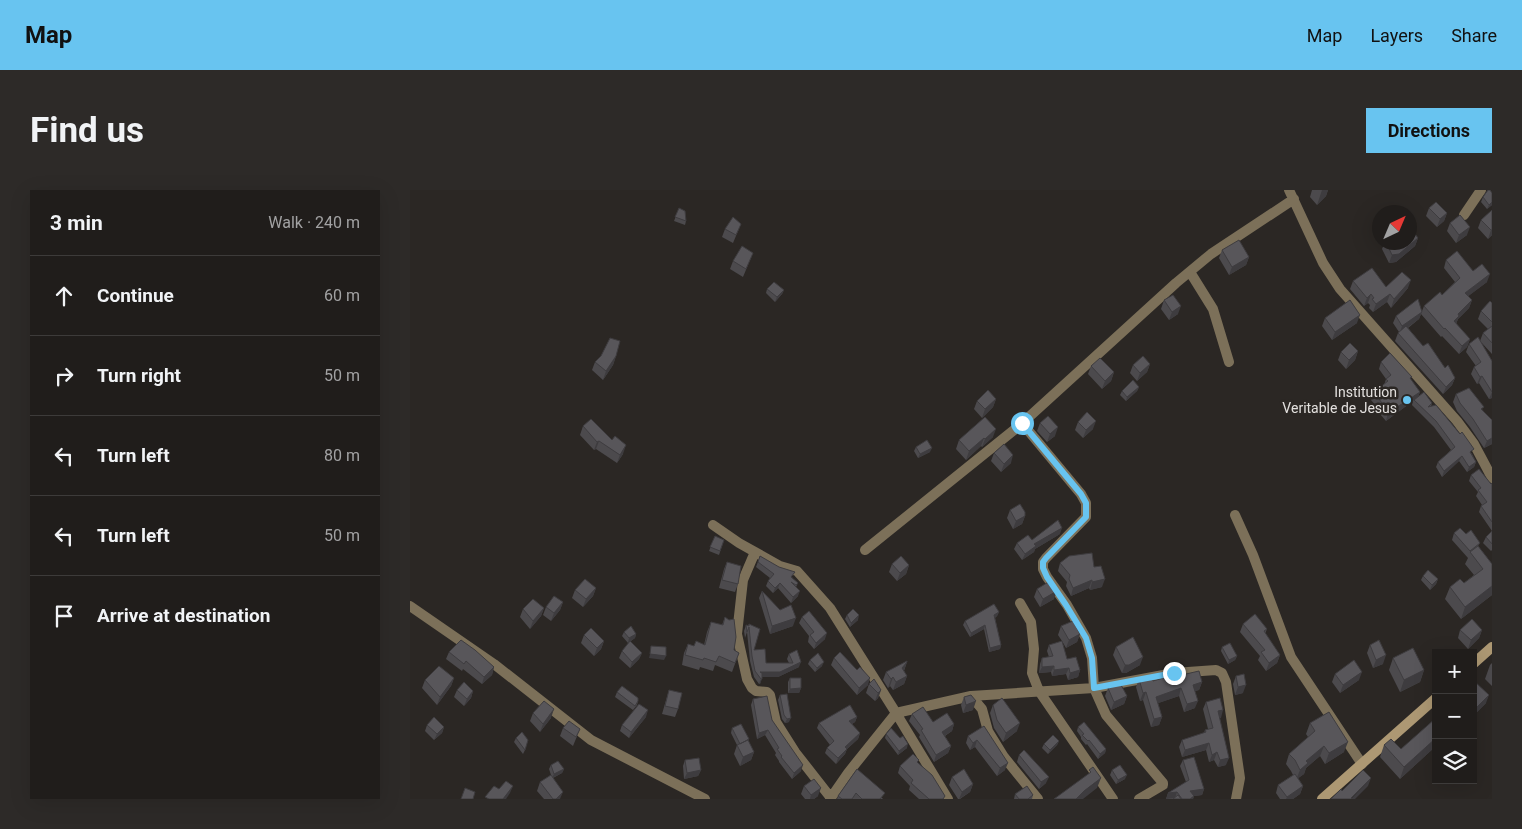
<!DOCTYPE html>
<meta charset="utf-8">
<style>
:root{--surface:#201d1b;--page:#2d2a28;--text:#f1f3f6;--muted:#a2a2a3;--line:#3d3b3a;--accent:#68c4f0}
body{margin:0;font-family:Roboto,sans-serif;background:var(--page);color:var(--text)}
.controls{position:absolute;right:15px;bottom:15px;display:grid;overflow:hidden;border-radius:0px;box-shadow:0 5px 20px #0002}
.controls button{width:45px;height:45px;display:grid;place-items:center;padding:0;border:0;border-bottom:1px solid var(--line);background:var(--surface);color:var(--text);font:25px sans-serif}
.compass{position:absolute;left:962px;top:15px;width:45px;height:45px;border-radius:50%;background:var(--surface);box-shadow:0 5px 20px #0002;rotate:44deg}
.stop{position:absolute;width:15px;height:15px;margin:-11px;border:4px solid #68c4f0;border-radius:50%;background:#fff}
.stop.end{background:#68c4f0;border-color:#fff;box-shadow:0 1px 5px #0008}
.list{margin:0;padding:0;list-style:none}
h2{display:flex;justify-content:space-between;align-items:center;height:65px;margin:0;padding:0 20px;font-size:21px}
h2 small{font-size:16px;font-weight:400;color:var(--muted)}
.list li{display:grid;grid-template-columns:32px 1fr auto;gap:15px;align-items:center;box-sizing:border-box;height:80px;padding:0 20px;border-top:1px solid var(--line)}
.list b{display:block;font-size:19px;white-space:nowrap}
.list em{font-size:16px;font-style:normal;color:var(--muted)}
.icon{flex:none;width:28px;height:28px;fill:none;stroke:currentColor;stroke-width:2;stroke-linecap:round;stroke-linejoin:round}
.map{position:relative;flex:none;width:1082px;height:609px;overflow:hidden;border-radius:0px}
header{display:flex;align-items:center;gap:30px;box-sizing:border-box;height:70px;padding:0 25px;background:var(--accent);color:#111}
header strong{font-size:24px}
nav{display:flex;gap:28px;margin-inline-start:auto;font-size:18px}
.intro{display:flex;align-items:center;justify-content:space-between;box-sizing:border-box;height:120px;padding:0 30px}
h1{margin:0;font-size:35px}
.button{padding:12px 22px;border-radius:0px;background:var(--accent);color:#111;font-size:18px;font-weight:700}
main{display:flex;gap:30px;padding:0 30px}
aside{flex:1;background:var(--surface);border-radius:0px;box-shadow:0 5px 20px #0002}
.map>svg:first-child{display:block}
.lines{fill:none;stroke-linecap:round;stroke-linejoin:round}
.minor{stroke:#7c7059;stroke-width:10}
.secondary{stroke:#ad9873;stroke-width:10}
.wall{fill:#4c4a4d}
.shaded-wall{fill:#3e3c3f}
.building{fill:#58565a;stroke:#3e3c3f}
.route{stroke:#68c4f0;stroke-width:6}
.poi-dot{fill:#68c4f0;stroke:#2b2724;stroke-width:2}
.labels{text-anchor:middle;dominant-baseline:central;stroke-width:5;stroke-linejoin:round;paint-order:stroke}
.poi-label{font-size:14px;fill:#e3e0de;stroke:#2b2724;text-anchor:end}
</style>
<header>
<strong>Map</strong>
<nav><a>Map</a><a>Layers</a><a>Share</a></nav>
</header>
<div class="intro"><h1>Find us</h1><a class="button">Directions</a></div>
<main>
<aside>
<h2>3 min<small>Walk · 240 m</small></h2>
<ul class="list">
<li><svg class="icon" aria-label="ahead" viewBox="0 0 24 24"><path d="M12 20V5M6 11l6-6 6 6"/></svg><div><b>Continue</b></div><em>60 m</em></li>
<li><svg class="icon" aria-label="right" viewBox="0 0 24 24"><path d="M7 20v-9h11M14 6l5 5-5 5"/></svg><div><b>Turn right</b></div><em>50 m</em></li>
<li><svg class="icon" aria-label="left" viewBox="0 0 24 24"><path d="M17 20v-9H6M10 6l-5 5 5 5"/></svg><div><b>Turn left</b></div><em>80 m</em></li>
<li><svg class="icon" aria-label="left" viewBox="0 0 24 24"><path d="M17 20v-9H6M10 6l-5 5 5 5"/></svg><div><b>Turn left</b></div><em>50 m</em></li>
<li><svg class="icon" aria-label="arrive" viewBox="0 0 24 24"><path d="M6 21V4h12l-3 4 3 4H6"/></svg><div><b>Arrive at destination</b></div></li>
</ul>
</aside>
<div class="map">
<svg width="1082" height="609" viewBox="0 0 1082 609">
<rect width="100%" height="100%" fill="#2b2724"/>
<g class="lines">
<!-- minor -->
<path class="minor" d="M879,0L913,73L930,99L1047,231L1064,254L1082,288
M1054,25L1071,0
M780,82L803,119L819,172
M612,233L671,304L676,313V327L636,368L633,372V379L637,387L657,415L676,448L682,468L684,498L764,483L806,480L812,483L816,492L830,588L826,609
M825,325L843,365L881,467L952,574
M303,335L329,353L370,376L387,381L420,418L486,523L438,583L420,609
M455,360L609,236L766,93L801,64L884,9
M345,362L333,390L327,444L337,489L342,498L346,501L357,502L360,505L366,532L385,562L421,608
M610,413L621,432L624,459L622,483L629,501L703,609
M0,416L84,474L181,550L295,609
M561,506L572,519L578,541L594,567L628,609
M538,609L486,523L561,506L684,498L696,525L753,593V595L729,609"/>
<!-- secondary -->
<path class="secondary" d="M1063,474L1082,457
M912,609L1026,508"/>
</g>
<!-- wall -->
<path class="wall" d="M902,0H918L916,6L907,15L900,7Z
M1082,3V15L1077,19L1071,12L1073,7Z
M269,18L276,31L275,35L264,31Z
M1019,18L1037,23L1034,31L1027,37L1016,26Z
M1082,20V45L1078,49L1068,38L1071,30Z
M1040,33L1057,45L1046,53L1037,41Z
M331,34L323,53L312,47L315,39Z
M1008,48L1005,56L986,72L979,73L972,59L975,52H1000Z
M812,60L839,67L836,75L819,85L809,68Z
M343,63L333,87L320,79L323,71Z
M1036,70L1063,81L1077,92L1058,106L1062,110L1059,118L1048,129L1046,134L1060,149L1057,157L1049,164L1032,146L1031,147L1011,124L1009,129L998,138L1013,156L1045,188L1042,195L1033,204L985,151L988,143L989,142L983,133L986,126L1012,121L1014,116L1032,105L1045,92L1034,78Z
M943,91L976,97L998,98L981,118L977,112L963,122L959,118L960,115L958,113L954,116L940,99Z
M357,99L374,100L372,104L365,112L356,103Z
M754,110L768,124L759,130L751,119Z
M1082,113V164L1071,152L1082,171V208L1079,209L1069,193L1067,194L1061,184L1064,177L1066,176L1056,162L1059,154L1070,151L1073,143L1078,139L1068,129L1071,121Z
M915,128L947,133L922,150L912,136Z
M948,161L945,170L936,179L928,170L931,162Z
M206,166L203,175L193,190L182,180L185,172Z
M971,172L1001,190L1010,202L1008,207L1022,213L1021,217L1062,264L1066,272L1064,277L1057,282L1049,271L1032,287L1026,277L1028,272L1041,260L1024,237L1002,215L1003,211L976,231L970,224L971,222L961,210L964,202L974,195L976,189L969,179Z
M740,174L737,182L727,191L720,183L723,175Z
M681,176L704,182L701,191L692,199L678,184Z
M729,197L727,201L716,211L710,205L712,201Z
M1046,204L1073,220L1082,254L1074,258L1060,237L1047,221L1043,212Z
M586,209L583,217L572,228L564,219L567,211Z
M575,227L583,247L572,257L571,256L556,270L546,259L549,250Z
M668,232L683,239L673,248L665,240Z
M630,233L645,246L637,252L627,241Z
M173,236L213,264L207,273L186,259L184,260L170,245Z
M506,257L520,262L508,268L504,261Z
M584,263L601,273L591,282L581,271Z
M1061,285L1081,294L1082,293V360L1081,361L1073,353L1076,347L1082,341L1069,322L1071,316L1072,315L1066,306L1068,302L1059,291Z
M600,320L615,326L612,334L603,339L597,328Z
M1044,343L1056,344L1070,353L1068,356L1082,374V405L1051,429L1035,409L1040,397L1054,393L1064,385L1055,374L1058,368L1042,350Z
M650,344L625,359L624,362L612,370L604,359L607,353Z
M305,346L314,350L309,365L299,361Z
M350,366L383,388H382L388,393L386,397L388,406L381,413L368,398L363,403L356,396L358,391L360,388L346,377Z
M317,372L328,394L325,402L309,398L314,379Z
M650,373L684,377L692,397L680,400L679,398L661,406L656,396L657,392L648,381Z
M482,374L499,375L496,384L487,391L479,382Z
M1013,386L1028,389L1026,394L1020,400L1011,390Z
M186,398L183,406L173,417L162,408L165,400Z
M627,399L644,409L630,417L624,407Z
M352,401L370,420L383,436L360,444L349,408Z
M153,412L150,420L141,431L133,425L136,417Z
M134,418L131,426L120,439L110,427L113,419Z
M589,422L587,426L585,428L591,455L590,459L579,462L574,439L560,447L553,435L555,431Z
M437,425L448,430L440,437L435,429Z
M315,427L324,460L329,463L322,482L305,475L303,481L290,477L289,480L272,475L274,463L278,454L284,456L294,455L297,442L301,432L312,435Z
M392,427L415,449L404,459L398,452L399,446L389,433Z
M339,434L344,460L356,473H379L377,469L379,464L389,477L368,487H352L350,494H349L344,487L340,471L337,442L335,448L334,441L336,435L338,436Z
M833,434L857,439L855,444L870,465L867,473L856,481L848,470L850,466L830,442Z
M651,436L670,444L667,452L656,458L652,451L657,469L670,480L668,487L658,490L656,484L642,486L641,482L629,483L630,474L632,468L639,467L637,461L639,455L652,451L648,445Z
M1050,440H1072L1069,448L1058,459L1048,448Z
M214,442L226,444L225,448L218,453L212,446Z
M174,445L194,451L191,459L184,466L171,453Z
M960,455L973,474L963,478L957,463Z
M706,457L730,475L716,483H712L703,465Z
M812,457L827,466L825,470L818,474L811,461Z
M212,461L232,463L229,469L220,478L209,468Z
M39,462L84,477L82,485L72,494L53,479L52,481L36,469Z
M424,468L458,495L447,505L421,475Z
M983,468L1014,480L1010,492L990,502L979,480Z
M400,470L412,476L405,482L398,474Z
M497,472L494,481L497,486L494,494L483,500L480,496L478,498L473,490L476,482Z
M1082,473V496L1075,489L1080,475Z
M776,484L792,492L789,500L785,501V518L774,522L769,506L748,513L752,527L749,535L741,537L733,510L730,511L726,497L729,489L743,491Z
M925,484L949,490L930,503L922,492Z
M826,486L833,503L825,505L823,494Z
M44,488L41,496L27,515L12,498L15,490Z
M380,488L391,498L389,503H378V492Z
M1063,490L1076,513L1064,525H1063Z
M459,494L471,500L468,508L465,511L456,503Z
M698,498L717,506L714,514L701,520L695,506Z
M47,500L63,501L61,508L54,516L44,507Z
M259,500L268,519L265,527L252,524Z
M207,502L228,511L227,515L223,520L205,507Z
M370,505L379,532L375,533L372,529L368,510Z
M554,507L563,520L553,523L551,515Z
M343,509L362,530L391,581L382,589L369,572V571L365,565L366,563L355,545L347,549L341,515Z
M796,512L811,528H809L816,575L808,577L804,570L799,572L796,560L772,567L769,557L772,550L794,543L795,540L798,539L793,519Z
M583,515L607,541L593,552L584,538L580,523Z
M123,523L141,528L130,542L120,531Z
M502,524L523,532L544,534L542,541L535,546L541,556L538,563L524,572L509,547L510,545L499,531Z
M236,527L219,548L210,541L212,535Z
M447,527L445,532L442,534L450,543L448,549L437,559L435,564L426,574L415,563L417,558L420,555L407,538L409,533Z
M1026,528V556L990,589L970,567L974,555L991,559Z
M900,533L934,562L915,574L910,566L896,578L894,584L888,588L893,596L890,604L883,609H870L866,603L868,595L883,585L881,581L876,574L879,564L898,547L896,544Z
M17,535L34,537L32,543L24,550L15,541Z
M574,536L595,580L587,586L565,557L560,560L556,553L558,546Z
M668,537L696,559L695,563L688,569L677,554L676,555L671,549V547L667,541Z
M153,538L170,539L163,556L150,546Z
M322,538L338,551L344,562L341,570L330,576L324,564L327,555L321,543Z
M476,544L490,548L497,558L488,565L475,548Z
M106,548L115,560L113,564L104,552Z
M649,551L647,555L638,564L632,558L634,554Z
M609,565L636,593L629,599L607,572Z
M275,570L291,580L288,586L274,589L273,576Z
M773,570L794,599L792,605L784,606L783,609H756L758,603L776,592L770,576Z
M508,573L534,609H509L499,600L500,596L488,583L490,576Z
M141,575L154,579L152,583L143,588L150,609H134L127,601L130,592L141,585L139,579Z
M447,579L473,609H427L428,606Z
M702,580L715,589L706,594L700,585Z
M542,587L563,594L560,602L550,609H548L539,595Z
M394,596L408,606L404,609H395L391,604Z
M605,604L623,605L622,609H604Z"/>
<!-- shaded-wall -->
<path class="shaded-wall" d="M912,0H918L916,6L907,15Z
M1082,12V15L1077,19L1079,15Z
M1037,23L1034,31L1027,37L1030,29Z
M1060,37L1057,45L1046,53L1049,45Z
M1081,40H1082V45L1078,49Z
M1008,48L1005,56L986,72L979,73L982,65Z
M839,67L836,75L819,85L822,77Z
M1080,84L1077,92L1052,111L1055,103Z
M1001,90L998,98L981,118L984,109Z
M374,100L372,104L365,112L367,107Z
M961,104L958,113L954,116L957,108Z
M980,104L977,112L963,122L966,114Z
M1062,110L1059,118L1048,129L1046,134L1044,131L1048,124Z
M771,116L768,124L759,130L762,122Z
M1012,122L1009,129L990,143L992,136Z
M950,125L947,133L922,150L925,142Z
M1060,149L1057,157L1049,164L1052,156Z
M948,161L945,170L936,179L939,170Z
M206,166L203,175L193,190L196,181Z
M740,174L737,182L727,191L730,183Z
M704,182L701,191L692,199L695,191Z
M1072,186L1069,193L1067,194L1070,187Z
M1045,188L1042,195L1033,204L1036,197Z
M729,197L727,201L716,211L717,207Z
M1010,202L1007,209L1004,210L1003,211L976,231L978,223Z
M1082,202V208L1079,209Z
M586,209L583,217L572,228L575,219Z
M686,231L683,239L673,248L676,240Z
M648,237L645,246L637,252L640,244Z
M586,239L583,247L572,257L575,249Z
M574,248L571,256L556,270L559,261Z
M1082,248V254L1074,258L1077,251Z
M189,251L186,259L184,260L187,252Z
M216,255L213,264L207,273L210,265Z
M522,258L520,262L508,268L510,264Z
M603,265L601,273L591,282L594,274Z
M1052,266L1049,271L1032,287L1034,281Z
M1066,272L1064,277L1057,282L1059,277Z
M615,326L612,334L603,339L606,331Z
M652,338L650,344L625,359L624,362L612,370L615,364L624,354Z
M499,375L496,384L487,391L490,383Z
M695,389L692,397L680,400L682,392Z
M1028,389L1026,394L1020,400L1022,395Z
M682,390L679,398L661,406L663,398Z
M370,393L368,398L363,403L365,398Z
M1082,396V405L1051,429L1055,417Z
M186,398L183,406L173,417L176,409Z
M390,401L388,406L381,413L383,407Z
M647,401L644,409L630,417L633,409Z
M153,412L150,420L141,431L144,423Z
M134,418L131,426L120,439L123,431Z
M589,422L587,426L582,429L584,425Z
M449,425L448,430L440,437L441,433Z
M386,428L383,436L360,444L362,436Z
M575,435L574,439L560,447L561,443Z
M1072,440L1069,448L1058,459L1061,450Z
M417,443L415,449L404,459L406,453Z
M226,444L225,448L218,453L219,448Z
M670,444L667,452L656,458L659,450Z
M194,451L191,459L184,466L187,458Z
M591,455L590,459L579,462L580,458Z
M232,463L229,469L220,478L222,472Z
M240,464L256,466L254,470L239,468Z
M870,465L867,473L856,481L859,473Z
M976,465L973,474L963,478L966,470Z
M827,466L825,470L818,474L819,470Z
M733,467L730,475L716,483H712L715,475Z
M391,472L389,477L368,487H349L350,482Z
M414,472L412,476L405,482L407,478Z
M497,472L494,480L489,486L492,478Z
M644,476L641,482L629,483L632,477Z
M84,477L82,485L72,494L74,487Z
M659,478L656,484L642,486L644,480Z
M670,480L668,487L658,490L660,483Z
M1014,480L1010,492L990,502L994,490Z
M952,482L949,490L930,503L933,495Z
M497,486L494,494L483,500L486,492Z
M483,487L480,496L478,498L481,489Z
M44,488L41,496L27,515L30,507Z
M460,488L458,495L447,505L449,498Z
M351,489H352L350,494H349Z
M792,492L789,500L780,502L783,495Z
M836,495L833,503L825,505L828,497Z
M391,498L389,503H378L380,499Z
M771,498L769,506L743,515L746,507Z
M471,500L468,508L465,511L468,503Z
M63,501L61,508L54,516L57,509Z
M736,502L733,510L730,511L733,503Z
M1079,505L1076,513L1064,525L1067,517Z
M717,506L714,514L701,520L704,512Z
M566,511L563,520L553,523L556,515Z
M788,511L785,518L774,522L777,514Z
M144,519L141,528L130,542L133,534Z
M238,520L236,527L219,548L221,542Z
M813,520L811,528L805,529L808,521Z
M447,527L445,532L437,537L439,531Z
M752,527L749,535L741,537L744,529Z
M381,528L379,532L375,533L377,529Z
M610,533L607,541L593,552L596,543Z
M544,534L542,541L529,549L532,542Z
M34,537L32,543L24,550L27,544Z
M358,540L355,545L347,549L349,543Z
M450,543L448,549L437,559L435,564L426,574L428,568L435,557Z
M1026,548V556L990,589L994,577Z
M567,550L565,557L560,560L563,553Z
M649,551L647,555L638,564L640,560Z
M938,552L934,562L915,574L919,563Z
M799,553L796,560L772,567L775,560Z
M498,554L497,558L488,565L489,561Z
M541,556L538,563L524,572L526,565Z
M914,556L910,566L896,578L894,584L886,590L890,580L896,571Z
M696,559L695,563L688,569L690,564Z
M344,562L341,570L330,576L333,567Z
M807,562L804,570L799,572L802,565Z
M819,568L816,575L808,577L810,570Z
M598,573L595,580L587,586L590,578Z
M393,575L391,581L382,589L384,583Z
M154,579L152,583L142,588L144,584Z
M291,580L288,586L274,589L277,583Z
M717,585L715,589L706,594L708,590Z
M639,587L636,593L629,599L631,592Z
M691,588L687,598L673,609H666L674,601Z
M961,588L958,596L945,609H941Z
M563,594L560,602L549,609L552,602Z
M103,596L100,603L96,609H93Z
M893,596L890,604L883,609H876L877,607Z
M411,598L408,606L404,609H400L401,605Z
M794,599L792,605L784,606L783,609H780V601Z
M153,602L150,609H146Z
M767,602L765,608L756,609L758,603Z"/>
<!-- building -->
<path class="building" d="M1078,0H1080L1082,3V12L1079,15L1073,7Z
M1026,12L1037,23L1030,29L1019,18Z
M269,18L275,21L276,31L265,27Z
M1082,20V40H1081L1071,30Z
M1050,25L1060,37L1049,45L1040,33Z
M323,27L331,34L326,45L315,39Z
M1000,37L1008,48L989,64L982,65L976,52H1000Z
M829,50L839,67L822,77L812,60Z
M332,56L343,63L336,79L323,71Z
M1047,61L1063,81L1072,74L1080,84L1055,103L1062,110L1048,124L1049,126L1044,131L1060,149L1052,156L1035,138L1034,139L1014,116L1030,102L1032,105L1050,88L1036,70Z
M962,78L976,97L992,82L1001,90L984,109L980,104L966,114L962,109L964,108L961,104L957,108L943,91Z
M364,92L374,100L367,107L357,99Z
M763,105L771,116L762,122L754,110Z
M1008,109L1012,122L992,136L986,126Z
M940,110L950,125L925,142L915,128Z
M1080,111L1082,113V132L1071,121Z
M996,136L1013,156L1018,153L1035,178L1038,175L1045,188L1036,197L988,143Z
M1082,136V153L1073,143Z
M1068,147L1082,171V202L1072,186L1070,187L1064,177L1071,172L1059,154Z
M200,148L210,151L206,166L196,181L185,172L191,166Z
M940,153L948,161L939,170L931,162Z
M980,163L1002,187L1000,188L1010,202L978,223L972,217L974,216L964,202L978,191L976,189L981,185L971,172Z
M733,166L740,174L730,183L723,175Z
M690,168L704,182L695,191L681,176Z
M723,190L729,197L717,207L712,201Z
M1059,198L1074,217L1071,219L1082,230V248L1077,251L1063,229L1050,213L1046,204Z
M578,200L586,209L575,219L567,211Z
M1014,202L1022,213L1018,217L1026,215L1050,244L1052,242L1064,259L1060,262L1066,272L1059,277L1052,266L1034,281L1028,272L1045,257L1026,231L1004,210Z
M677,222L686,231L676,240L668,232Z
M638,226L648,237L640,244L630,233Z
M575,227L586,239L575,249L574,248L559,261L549,250Z
M181,229L202,250L205,246L216,255L210,265L189,251L187,252L173,236Z
M517,250L522,258L510,264L506,257Z
M594,254L603,265L594,274L584,263Z
M1069,279L1081,294L1082,293V332L1071,316L1077,312L1068,300L1071,298L1061,285Z
M610,314L615,322V326L606,331L600,320Z
M648,330L652,338L624,354L626,356L615,364L607,353L618,345L622,350Z
M1050,338L1056,344L1061,340L1070,353L1060,361L1044,343Z
M1082,341V354L1076,347Z
M305,346L314,350L310,361L300,357Z
M1068,356L1082,374V396L1055,417L1040,397L1050,389L1054,393L1073,379L1060,362Z
M682,363L684,377L691,376L695,389L682,392V390L663,398L659,389L660,385L650,373L659,366Z
M350,366L369,377L385,382L381,387L388,393L386,395L381,392L390,401L383,407L370,393L365,398L358,391L364,384L348,372Z
M491,366L499,375L490,383L482,374Z
M317,372L331,376L328,394L312,390Z
M1018,380L1028,389L1022,395L1013,386Z
M175,389L186,398L176,409L165,400Z
M640,391L647,401L633,409L627,399Z
M352,401L370,420L381,415L386,428L362,436Z
M144,406L153,412L144,423L136,417Z
M123,409L134,418L123,431L113,419Z
M584,414L589,422L584,425L591,455L580,458L575,435L561,443L555,431Z
M443,419L449,425L441,433L437,425Z
M399,421L417,443L406,453L400,445L404,442L392,427Z
M845,424L857,439L854,441L870,465L859,473L851,462L855,460L833,434Z
M315,427L319,430L324,429L326,447L324,460L329,463L325,473L309,466L306,472L294,468L293,470L275,465L278,454L284,456L286,451L295,455L301,432L313,435Z
M1062,429L1072,440L1061,450L1050,440Z
M663,431L670,444L659,450L651,436Z
M339,434L350,439L344,460L355,459L356,473H383L379,464L387,460L391,472L370,482H350L352,483V489H351L345,481L342,466L339,437L337,442L336,435L339,436Z
M221,436L226,444L219,448L214,442Z
M181,438L194,451L187,458L174,445Z
M723,447L733,467L719,475H715L706,457Z
M51,450L65,460L84,477L74,487L56,471L54,474L39,462Z
M969,450L976,465L966,470L960,455Z
M220,451L232,463L222,472L212,461Z
M652,451L657,469L666,467L670,480L660,483L659,478L644,480V476L632,477V468L643,466L639,455Z
M820,453L827,466L819,470L812,457Z
M241,456L256,457V466L240,464Z
M1003,458L1014,480L994,490L983,468Z
M430,462L447,480L450,477L460,488L449,498L424,468Z
M408,463L414,472L407,478L400,470Z
M944,470L952,482L933,495L925,484Z
M497,471V472L492,478L497,486L486,492L483,487L481,489L476,482Z
M29,476L44,488L30,507L15,490Z
M789,481L792,492L783,495L788,511L777,514L771,498L746,507L752,527L744,529L736,502L733,503L729,489L742,487L743,491L774,482L776,484Z
M834,484L836,495L828,497L826,486Z
M380,488H391V498L380,499Z
M464,489L471,500L468,503L459,494Z
M1063,490L1079,505L1067,517L1063,514Z
M54,492L63,501L57,509L47,500Z
M710,493L717,506L704,512L698,498Z
M212,496L228,508V511L225,516L207,502Z
M259,500L272,503L268,519L255,516Z
M377,504L381,528L377,529L374,525L370,505Z
M561,505L566,511L556,515L554,507Z
M357,506L362,530L393,575L384,583L371,567L372,566L367,559L369,558L358,540L349,543L343,509Z
M592,508L610,533L596,543L587,530L583,515Z
M810,508L813,520L808,521L819,568L810,570L807,562L802,565L799,553L775,560L772,550L796,542L795,540L803,538L796,512Z
M134,511L144,519L133,534L123,523Z
M229,514L238,520L221,542L212,535Z
M440,515L447,527L439,531L450,543L435,557L437,559L428,568L417,558L424,551L409,533Z
M513,517L523,532L537,523L544,534L532,542L541,556L526,565L511,540L513,539L502,524Z
M919,522L938,552L919,563L914,556L896,571L898,573L890,580L885,570L879,564L905,541L900,533Z
M24,527L34,537L27,544L17,535Z
M1026,528V548L994,577L974,555L981,549L991,559Z
M159,531L170,539L166,547L153,538Z
M674,532L696,559L690,564L679,550L678,551L672,545L674,544L668,537Z
M331,534L339,549L330,554L322,538Z
M574,536L598,573L590,578L567,550L563,553L558,546Z
M481,538L490,548L493,546L498,554L489,561L476,544Z
M112,542L118,550L115,560L106,548Z
M643,545L649,551L640,560L634,554Z
M338,550L344,562L333,567L327,555Z
M614,560L639,587L631,592L609,565Z
M503,564L509,570L507,572L522,585L535,606L533,609H519L501,593L503,590L490,576Z
M784,567L794,599L780,601L784,606L780,609H772L767,602L758,603L779,590L773,570Z
M289,568L291,580L277,583L275,570Z
M148,571L154,579L144,584L141,575Z
M710,575L717,585L708,590L702,580Z
M683,577L691,588L674,601L666,609H644L681,582L679,580Z
M447,579L475,603L470,609H452L446,603L442,609H432L428,606Z
M554,579L563,594L552,602L542,587Z
M953,580L961,588L941,608L942,609H921L931,599L932,601Z
M885,584L893,596L877,607L868,595Z
M141,585L153,602L146,609H143L130,592Z
M404,589L411,598L401,605L394,596Z
M96,591L103,596L93,609H79L75,607L84,596L89,599Z
M617,596L623,605L618,609H609L605,604Z
M55,598L65,602L63,609H51Z
M768,605L771,609H763Z"/>
<g class="lines">
<!-- route -->
<path class="route" d="M612,233L671,304L676,313V327L636,368L633,372V378L637,387L656,415L676,448L682,468L684,498L764,483"/>
</g>
<!-- markers -->
<circle class="poi-dot" cx="997" cy="210" r="5"/>
<g class="labels">
<!-- poi labels -->
<g class="poi-label">
<text x="987" y="202">Institution<tspan x="987" dy="16">Veritable de Jesus</tspan></text>
</g>
</g>
</svg>
<div class="controls">
<button>+</button>
<button>−</button>
<button><svg class="icon" aria-label="layers" viewBox="0 0 24 24"><path d="M12 4l9 5-9 5-9-5zM3 14l9 5 9-5"/></svg></button>
</div>
<svg class="compass" viewBox="-18 -18 36 36"><path d="M0-13l5 13h-10z" fill="#e53935"/><path d="M0 13l5-13h-10z" fill="#a2a2a3"/></svg>
<div class="stop" style="left:612px;top:233px"></div>
<div class="stop end" style="left:764px;top:483px"></div>
</div>
</main>
